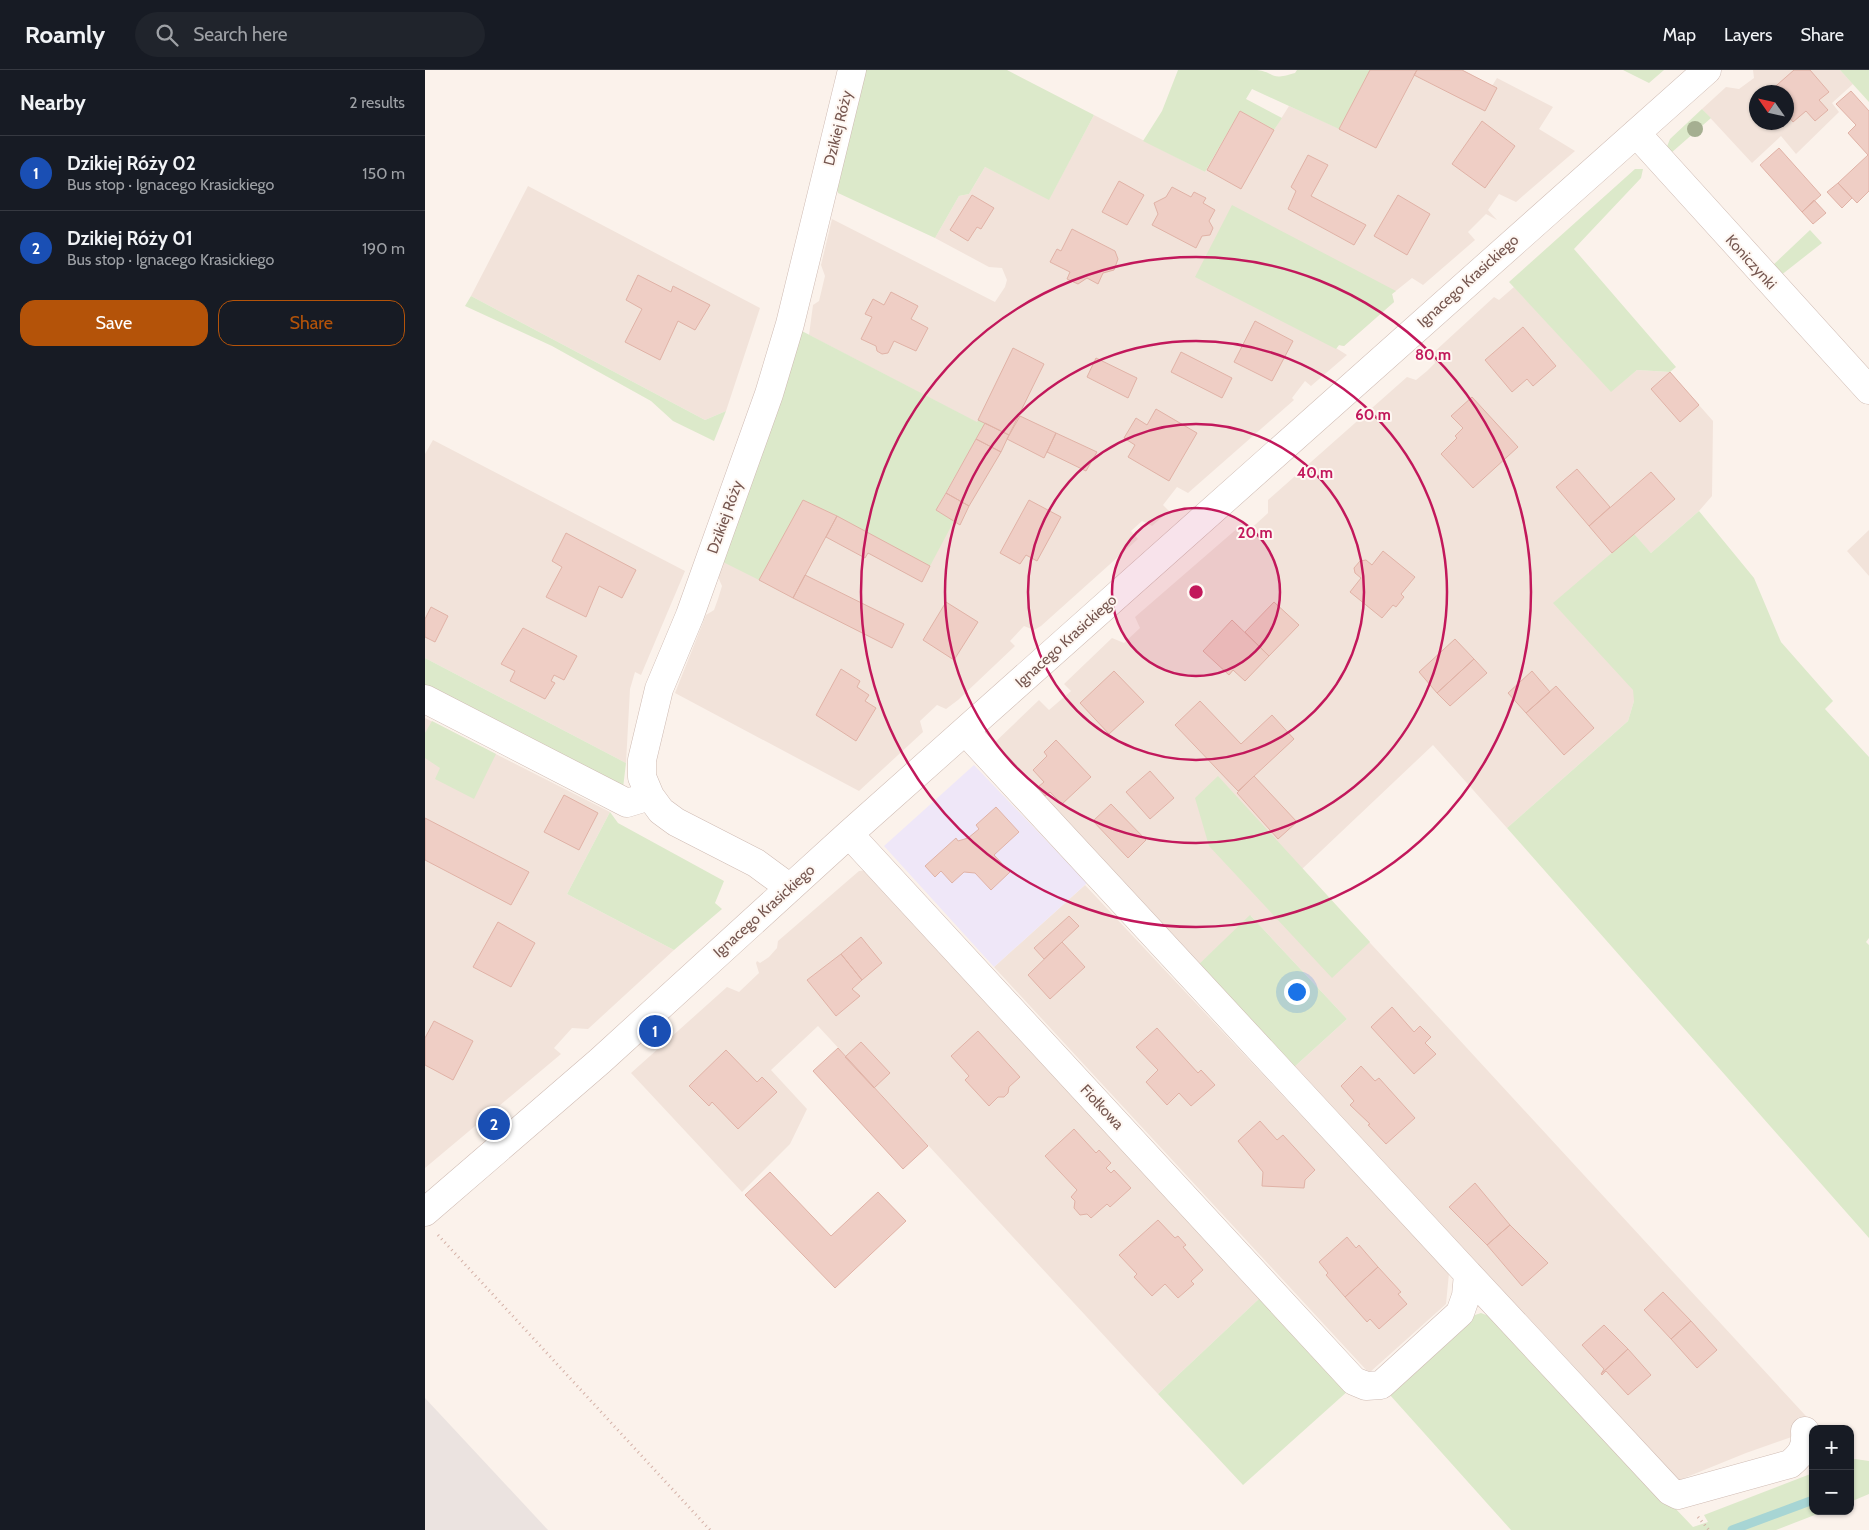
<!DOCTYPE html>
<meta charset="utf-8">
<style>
:root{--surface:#171b24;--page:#20242c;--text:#f1f3f6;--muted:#9ea1a6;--line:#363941;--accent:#b45309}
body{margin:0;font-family:Cabin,sans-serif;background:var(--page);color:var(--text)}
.controls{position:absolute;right:15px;bottom:15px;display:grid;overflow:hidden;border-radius:10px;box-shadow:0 1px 4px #0004}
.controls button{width:45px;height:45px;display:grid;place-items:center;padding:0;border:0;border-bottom:1px solid var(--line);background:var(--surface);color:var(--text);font:25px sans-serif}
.compass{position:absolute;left:1324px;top:15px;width:45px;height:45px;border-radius:50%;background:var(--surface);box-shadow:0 1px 4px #0004;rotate:304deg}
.you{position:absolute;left:871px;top:921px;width:18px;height:18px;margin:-12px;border:4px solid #fff;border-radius:50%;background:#1a73e8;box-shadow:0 0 0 8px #1a73e833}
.badge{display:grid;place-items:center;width:32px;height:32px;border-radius:50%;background:var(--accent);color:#fff;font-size:16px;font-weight:700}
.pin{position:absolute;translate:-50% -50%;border:2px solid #fff;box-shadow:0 1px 5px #0006}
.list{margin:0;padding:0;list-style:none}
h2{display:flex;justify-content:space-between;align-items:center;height:65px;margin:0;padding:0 20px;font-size:21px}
h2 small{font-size:16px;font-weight:400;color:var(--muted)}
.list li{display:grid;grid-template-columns:32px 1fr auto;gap:15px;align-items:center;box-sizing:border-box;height:75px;padding:0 20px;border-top:1px solid var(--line)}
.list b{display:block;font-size:19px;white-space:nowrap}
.list p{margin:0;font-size:16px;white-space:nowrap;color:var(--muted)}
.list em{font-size:16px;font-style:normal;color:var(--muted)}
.actions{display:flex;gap:10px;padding:15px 20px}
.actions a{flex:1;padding:11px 0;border:1px solid var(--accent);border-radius:15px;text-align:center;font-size:18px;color:var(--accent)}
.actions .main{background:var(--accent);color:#fff}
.icon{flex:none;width:28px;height:28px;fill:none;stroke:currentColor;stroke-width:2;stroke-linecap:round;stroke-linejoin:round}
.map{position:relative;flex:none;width:1444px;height:1460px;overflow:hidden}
header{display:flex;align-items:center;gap:30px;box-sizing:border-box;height:70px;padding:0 25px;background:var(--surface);border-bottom:1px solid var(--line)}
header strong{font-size:24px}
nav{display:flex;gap:28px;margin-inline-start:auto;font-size:18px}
.search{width:350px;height:45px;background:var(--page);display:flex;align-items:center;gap:12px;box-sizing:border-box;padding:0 18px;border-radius:28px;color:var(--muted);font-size:19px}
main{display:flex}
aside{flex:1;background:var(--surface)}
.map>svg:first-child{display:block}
.residential{fill:#f2e3da;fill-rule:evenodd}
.industrial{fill:#ebe3e0}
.education{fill:#efe7f8}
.green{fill:#dce9ca}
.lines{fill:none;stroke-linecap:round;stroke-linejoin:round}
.stream{stroke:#a7d5d4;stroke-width:9}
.building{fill:#efcec5;stroke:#e0b2a6}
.minor-casing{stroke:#cfbbb3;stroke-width:29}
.path{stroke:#d4b1a7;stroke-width:3;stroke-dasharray:1 4;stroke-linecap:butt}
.minor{stroke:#fff;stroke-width:28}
.tree{fill:#a5af91}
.ring{fill:none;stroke:#c2185b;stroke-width:2.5}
.labels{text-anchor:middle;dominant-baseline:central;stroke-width:4;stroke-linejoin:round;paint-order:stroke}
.street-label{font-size:15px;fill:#75564f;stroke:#fef7f2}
.centre{fill:#c2185b;stroke:#fef7f2;stroke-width:2.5}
.ring-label{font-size:15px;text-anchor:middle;font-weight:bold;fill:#c2185b;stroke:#fef7f2;stroke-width:4;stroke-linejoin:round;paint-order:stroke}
</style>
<header>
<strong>Roamly</strong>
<div class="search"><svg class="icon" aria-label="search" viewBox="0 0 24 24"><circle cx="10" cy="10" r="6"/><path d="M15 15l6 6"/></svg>Search here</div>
<nav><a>Map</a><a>Layers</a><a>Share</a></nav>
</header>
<main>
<aside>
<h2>Nearby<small>2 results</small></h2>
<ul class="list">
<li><span class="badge" style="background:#1a4fb4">1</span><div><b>Dzikiej Róży 02</b><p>Bus stop · Ignacego Krasickiego</p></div><em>150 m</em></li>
<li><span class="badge" style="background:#1a4fb4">2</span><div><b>Dzikiej Róży 01</b><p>Bus stop · Ignacego Krasickiego</p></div><em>190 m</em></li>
</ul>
<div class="actions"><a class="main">Save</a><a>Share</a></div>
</aside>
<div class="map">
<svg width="1444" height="1460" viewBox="0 0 1444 1460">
<rect width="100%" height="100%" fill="#fbf2eb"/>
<!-- residential -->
<path class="residential" d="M945,0H1037L1067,16L1072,8L1128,37L1114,59L1150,81L1091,132L1074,124L1063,140L1072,150L1061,144L1043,162L1050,170L998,215L987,208L967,224L969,232L919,276L914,275L911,278L922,285L886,316L880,311L867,328L869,330L763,423L752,417L738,435L744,441L727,456L717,451L706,461L713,469L616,556L609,560L599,556L585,571L590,576L533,630L521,639L512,635L495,651L498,662L434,721L250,623L281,545L289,540L293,529L297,516L293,507L298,492L378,430L412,446L528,450L511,440L551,369L553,350V353L384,265L388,235L394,231L400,206L396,195L407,149L570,232L580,217L582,210L577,198L564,197L510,168L534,126L544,124L560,97L624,129L669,45L780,102L815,41L849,60L864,36L915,59Z
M1328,0H1415L1428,14L1407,33L1414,42L1371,84L1356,66L1327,93L1277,39L1301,17L1314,19L1329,8ZM1332,22H1362V52H1332Z
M103,116L335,238L301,341L280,350L46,226Z
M1089,217L1186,321L1212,300L1245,302L1288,351L1287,426L1274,441L1226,483L1209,465L1129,533L1209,620V631L1203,651L1082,758L1008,675L877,799L1392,1358L1321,1383L1247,1413L867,999L922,949L826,846L771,897L566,676L614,630L624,640L646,621L639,614L687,568L699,573L715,558L710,547L815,456L822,461L831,454L843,443V430L982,307L991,310L1002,301L1010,293L1007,284L1069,227L1074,230Z
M8,370L260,501L216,605L210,602L205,619L201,693L0,588V384Z
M1444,460V506L1422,481Z
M0,648L185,742L142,824L249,880L163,959L147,958L129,978L136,984L0,1098Z
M444,800L837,1226L733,1324L393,956L346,1000L382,1039L365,1074L317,1122L206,1003L302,917L314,922L334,903L331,893L332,891L335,893L344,887L352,878L353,871L434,801Z
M660,815L1024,1203L1021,1234L944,1303L569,897Z"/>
<!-- industrial -->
<path class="industrial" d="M0,1328L123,1460H0Z"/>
<!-- education -->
<path class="education" d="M549,695L662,813L569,897L459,776Z"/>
<!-- green -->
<path class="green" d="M439,0H582L669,45L624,130L560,97L544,124L534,126L510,168L413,123L410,112Z
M753,0C779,0 807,0 832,0C852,3 844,11 870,3L872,0H945L914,59L827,19L821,29L857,48L849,60L815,41L780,102L718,71L737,41Z
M1198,0H1239L1224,13Z
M1415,0H1444V32Z
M1277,39L1286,48L1246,83L1241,79L1245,69Z
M1210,99H1218L1216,108L1149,179L1251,297L1245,302L1212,300L1186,322L1084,212Z
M807,135L971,221L967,224L969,232L919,276L914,275L911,279L770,207Z
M1385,160L1397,173L1355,206L1347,196Z
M46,226L280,350L301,341L289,371L248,351L226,331L127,276L40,236Z
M373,259L552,352L553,350L560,353L511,440L529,451L505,496L378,431L334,510L298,492Z
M1274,441L1329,508L1356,572L1408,631L1400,639L1444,687V868L1441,872L1444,875V1168L1082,758L1203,651L1209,631L1208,620L1128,533L1209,464L1226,483Z
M0,588L201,693L198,718L0,616Z
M7,651L71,684L49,729L10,709L15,698L0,688V663Z
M793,706L945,872L907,908L784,776L770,728Z
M185,742L193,753L299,811L290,833L297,839L249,880L142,824Z
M825,845L922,949L867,999L771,897Z
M837,1226L924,1320L818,1415L733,1324Z
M1056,1243L1069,1248L1268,1457L1283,1452L1279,1445L1388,1403V1441H1400L1351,1460H1086L965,1325L1050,1245Z
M1430,1389L1444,1391V1424L1425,1432V1390Z"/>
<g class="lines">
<!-- stream -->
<path class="stream" d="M1307,1460L1388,1430"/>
</g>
<!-- building -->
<path class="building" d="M945,0H992L951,78L914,59Z
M992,0H1037L1072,18L1060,41L989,5Z
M1369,0H1385L1404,22L1394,30L1403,40L1390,51L1381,41L1368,52L1362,45V22H1344Z
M1426,21L1444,41V121L1432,133L1413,113L1443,85L1423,63L1431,55L1411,34Z
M815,41L849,60L816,119L782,100Z
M1057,51L1090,76L1060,118L1027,94Z
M1354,78L1396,125L1377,142L1335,95Z
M883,85L903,95L886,126L941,155L929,175L863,139L871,121L866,117Z
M694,111L719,125L702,155L677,142Z
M1413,113L1427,128L1417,138L1402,122Z
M747,117L766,127L769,122L781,128L778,133L790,140L784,151L788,158L785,165L777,166L771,178L727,155L733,144L729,133L741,127Z
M547,125L569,138L556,159L552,157L543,171L525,160Z
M973,125L1005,144L982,185L949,166Z
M1389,130L1401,143L1388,154L1377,142Z
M647,159L690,181L693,189L689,200L678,203L673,214L662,208L653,214L642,209L645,202L625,192L632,179L636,181Z
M213,205L246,222L248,216L285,235L270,260L253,251L235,290L200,272L217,239L201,230Z
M466,222L493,236L486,249L503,258L491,281L469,271L463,283L457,284L452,281L451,276L436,269L447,247L440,244L448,229L459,235Z
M830,251L868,271L847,311L809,292Z
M1098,257L1131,296L1108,316L1102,309L1087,322L1060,290Z
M588,278L619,294L584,365L553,350Z
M756,282L807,308L797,328L746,302Z
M671,288L712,308L703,328L662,307Z
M1245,302L1274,335L1255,352L1226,319Z
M1047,327L1093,377L1048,418L1016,384L1032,368L1030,366L1038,358L1026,346Z
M731,339L772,363L744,411L703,387L710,375L699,368L711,348L722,355Z
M595,346L631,363L619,388L582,369Z
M560,353L584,365L576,382L551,369Z
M631,363L672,382L661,401L622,382Z
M551,369L576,382L544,436L521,423Z
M1152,399L1185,437L1164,456L1131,417Z
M1226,402L1250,429L1187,483L1164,456Z
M521,423L544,436L535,455L511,440Z
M378,430L412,446L368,528L334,510Z
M604,430L636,447L612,491L601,485L595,494L575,483Z
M412,446L505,496L497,512L443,483L440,488L401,467Z
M141,463L211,500L197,528L174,516L161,547L121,527L137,497L127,491Z
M958,481L990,507L976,524L979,527L971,537L968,535L957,548L925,522L936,508L930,503L929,498L935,491L941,490L947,495Z
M380,505L479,554L467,578L368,528Z
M521,532L553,552L529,590L498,570Z
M849,532L874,555L844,586L820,562Z
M6,537L23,546L10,572L0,567V549Z
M807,550L844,586L820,611L808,600L804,605L778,581Z
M98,558L152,586L139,610L129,605L126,611L130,613L120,629L85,611L90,601L76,594Z
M1030,569L1049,589L1012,623L994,602Z
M1049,589L1062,603L1025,636L1012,623Z
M416,599L435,611L432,617L444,625L440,631L451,638L431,671L391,645Z
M689,601L719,632L684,664L655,633Z
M1107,601L1125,622L1101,643L1083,623Z
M1131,616L1169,658L1139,685L1101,643Z
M775,631L816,674L847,645L869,669L813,721L750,655Z
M631,670L666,707L637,734L625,722L620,726L613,717L619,712L608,700L622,686L619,682Z
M725,701L749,728L725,749L701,722Z
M829,706L872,752L853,769L812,723Z
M139,725L173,743L154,780L119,762Z
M686,734L721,770L703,788L668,751Z
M571,737L594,762L569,785L585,802L566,820L550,803L539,802L527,813L516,801L510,807L500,796L531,768L533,771L543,768L554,759L551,755Z
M0,748L104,802L86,835L0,790Z
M644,846L654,856L619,889L609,878Z
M73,852L110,873L86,917L48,897Z
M436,867L457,893L437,910L416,884Z
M637,872L660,897L625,929L603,905Z
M416,884L437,910L427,919L435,926L411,946L382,910Z
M967,937L989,962L995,956L1006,967L1000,973L1011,984L989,1004L946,957Z
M9,951L48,971L28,1010L0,995V968Z
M732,958L773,1003L776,1000L790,1015L766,1036L754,1023L742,1035L721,1012L733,1000L711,977Z
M553,961L595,1007L584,1017L583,1023L579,1027H573L564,1036L540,1010L544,1006L526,986Z
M436,972L465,1003L449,1018L420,987Z
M413,978L503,1076L478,1099L388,1001Z
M301,980L332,1012L337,1007L352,1022L313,1059L287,1032L284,1036L264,1016Z
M936,996L950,1011L954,1008L990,1048L961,1074L943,1055L945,1054L925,1035L929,1031L916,1016Z
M835,1051L852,1070L858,1065L890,1100L880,1110L879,1118L837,1116L838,1102L813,1071Z
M649,1059L671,1083L674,1080L686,1093L681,1098L686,1103L689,1100L706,1118L685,1137L682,1134L666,1148L662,1144L655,1145L649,1138L650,1131L646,1127L652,1120L620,1086Z
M345,1102L406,1166L453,1122L481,1151L410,1218L320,1125Z
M1050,1113L1085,1155L1062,1175L1024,1137Z
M733,1150L750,1168L753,1166L761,1175L758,1177L778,1200L766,1211L769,1214L753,1228L740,1214L727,1226L709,1207L712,1204L694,1185Z
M1085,1155L1123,1193L1097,1216L1062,1175Z
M922,1167L931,1178L934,1175L953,1197L920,1227L901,1205L903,1203L894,1192Z
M953,1197L976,1222L973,1224L982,1234L954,1259L945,1249L942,1252L920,1227Z
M1238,1222L1266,1251L1246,1269L1219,1240Z
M1266,1251L1292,1280L1272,1298L1246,1269Z
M1179,1255L1203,1279L1176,1304L1179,1299L1157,1275Z
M1203,1279L1226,1305L1203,1325L1181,1301L1177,1305L1176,1304Z"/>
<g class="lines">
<defs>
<path id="minor" d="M1211,63L1444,320
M0,629L202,733L225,726
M424,764L929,1311L941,1316L956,1315L1035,1243L1041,1226L1043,1204L541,662
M365,818L331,793L251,752L236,741L225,726L217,707V690L234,619L265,545L344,324L365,254L427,0
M0,1142L175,991L424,764L1282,0
M1043,1204L1245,1421L1253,1425L1365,1394C1377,1384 1381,1378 1380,1361"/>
</defs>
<!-- minor casing -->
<use href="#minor" class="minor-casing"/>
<!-- path -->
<path class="path" d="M13,1165L285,1460
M1273,1447L1284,1460"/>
<!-- minor -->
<use href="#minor" class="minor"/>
</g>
<!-- trees -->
<circle class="tree" cx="1270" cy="59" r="8"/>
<!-- distance rings -->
<circle cx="771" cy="522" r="84" fill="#c2185b" fill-opacity=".12"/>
<g class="ring">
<circle cx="771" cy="522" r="84"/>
<circle cx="771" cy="522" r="168"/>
<circle cx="771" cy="522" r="251"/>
<circle cx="771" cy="522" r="335"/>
</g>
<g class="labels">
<!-- street labels -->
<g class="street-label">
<text transform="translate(413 58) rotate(-76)">Dzikiej Róży</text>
<text transform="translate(1326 192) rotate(48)">Koniczynki</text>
<text transform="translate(1043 211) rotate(-42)">Ignacego Krasickiego</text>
<text transform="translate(300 447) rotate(-70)">Dzikiej Róży</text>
<text transform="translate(641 571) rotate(-42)">Ignacego Krasickiego</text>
<text transform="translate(339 841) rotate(-42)">Ignacego Krasickiego</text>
<text transform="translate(677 1037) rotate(47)">Fiołkowa</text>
</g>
</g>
<circle cx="771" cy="522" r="8" class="centre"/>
<g class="ring-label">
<text x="1008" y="290">80 m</text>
<text x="948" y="350">60 m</text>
<text x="890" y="408">40 m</text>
<text x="830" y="468">20 m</text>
</g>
</svg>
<div class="controls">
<button>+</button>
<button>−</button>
</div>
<svg class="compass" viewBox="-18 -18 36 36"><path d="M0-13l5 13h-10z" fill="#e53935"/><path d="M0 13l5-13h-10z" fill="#9ea1a6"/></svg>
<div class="you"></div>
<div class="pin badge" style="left:230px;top:961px;background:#1a4fb4">1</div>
<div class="pin badge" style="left:69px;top:1054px;background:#1a4fb4">2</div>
</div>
</main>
